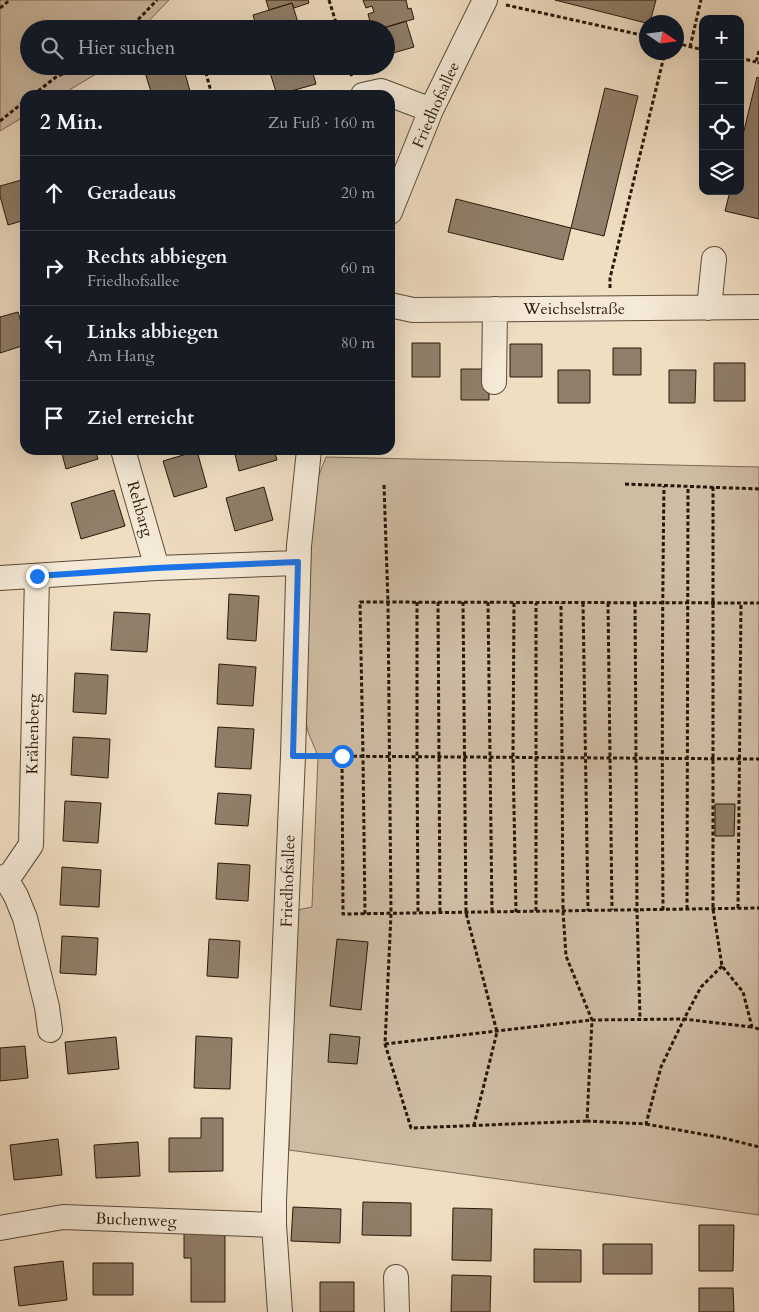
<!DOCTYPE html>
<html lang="de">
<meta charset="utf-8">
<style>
:root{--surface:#171b24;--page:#242831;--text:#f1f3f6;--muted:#9ea1a6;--line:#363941}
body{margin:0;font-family:Cardo,serif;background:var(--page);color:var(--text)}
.controls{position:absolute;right:15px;top:15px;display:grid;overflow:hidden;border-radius:10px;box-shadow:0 5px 20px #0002}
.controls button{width:45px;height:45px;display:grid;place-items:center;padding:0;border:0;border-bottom:1px solid var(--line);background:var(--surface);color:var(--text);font:25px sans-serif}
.compass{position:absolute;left:639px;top:15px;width:45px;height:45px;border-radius:50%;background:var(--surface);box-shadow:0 5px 20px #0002;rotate:103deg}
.stop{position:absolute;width:15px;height:15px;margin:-11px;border:4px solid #1a73e8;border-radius:50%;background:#fff}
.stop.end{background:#1a73e8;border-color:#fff;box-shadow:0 1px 5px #0008}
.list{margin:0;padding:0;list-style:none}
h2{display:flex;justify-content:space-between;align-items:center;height:65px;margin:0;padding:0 20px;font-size:21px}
h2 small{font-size:16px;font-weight:400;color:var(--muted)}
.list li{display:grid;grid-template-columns:32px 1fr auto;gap:15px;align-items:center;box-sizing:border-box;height:75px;padding:0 20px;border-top:1px solid var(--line)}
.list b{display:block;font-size:19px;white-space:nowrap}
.list p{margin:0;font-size:16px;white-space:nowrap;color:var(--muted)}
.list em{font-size:16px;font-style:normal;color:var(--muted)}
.icon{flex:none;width:28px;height:28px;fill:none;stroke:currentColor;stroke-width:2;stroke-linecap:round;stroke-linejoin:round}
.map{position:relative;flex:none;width:759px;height:1312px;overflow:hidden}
.search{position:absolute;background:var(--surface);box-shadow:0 5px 20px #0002;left:20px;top:20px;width:375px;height:55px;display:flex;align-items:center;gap:12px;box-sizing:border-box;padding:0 18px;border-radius:28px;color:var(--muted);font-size:19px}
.panel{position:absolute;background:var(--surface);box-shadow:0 5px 20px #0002;left:20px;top:90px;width:375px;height:365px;border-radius:15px}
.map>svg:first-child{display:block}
.green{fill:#cebca3;stroke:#7c6a56}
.building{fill:#907f6a;stroke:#291809}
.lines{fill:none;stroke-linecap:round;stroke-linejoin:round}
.minor-casing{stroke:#5b4a38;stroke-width:26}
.path{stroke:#291809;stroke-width:3;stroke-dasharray:4 2.5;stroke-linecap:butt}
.minor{stroke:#f5ead8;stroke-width:24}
.route{stroke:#1a73e8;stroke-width:6}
.labels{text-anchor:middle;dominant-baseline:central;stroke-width:4;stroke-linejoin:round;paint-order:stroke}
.street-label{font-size:16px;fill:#291809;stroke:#f5ead8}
</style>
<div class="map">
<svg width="759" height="1312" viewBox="0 0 759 1312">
<rect width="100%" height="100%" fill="#f0dec3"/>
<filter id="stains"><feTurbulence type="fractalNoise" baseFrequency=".004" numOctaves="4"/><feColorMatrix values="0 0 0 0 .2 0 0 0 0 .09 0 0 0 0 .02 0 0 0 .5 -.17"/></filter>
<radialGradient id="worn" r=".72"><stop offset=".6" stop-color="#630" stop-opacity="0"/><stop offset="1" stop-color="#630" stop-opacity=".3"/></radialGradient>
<!-- green -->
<path class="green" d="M0,0H169L141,29H29V66H104L96,74L61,95H25V116L0,131Z
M326,457L759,467V1215L289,1150L297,910L312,907L318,756L308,732L304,711L311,538L317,480Z"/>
<!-- building -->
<path class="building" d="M266,0H308L309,3L294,8L292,3L269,10Z
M363,0H406L408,9L411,8L414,19L380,29H372L368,14L374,12L372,6L366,8Z
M555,0H656L650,22L646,23Z
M292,3L300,29H257L253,15Z
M406,21L414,47L386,55V29H380Z
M143,66H183L191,95H152Z
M268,66H311L316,84L277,95Z
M757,77L759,78V219L725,211L730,191H740V147Z
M605,88L638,96L604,236L571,228Z
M25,179V220L8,225L0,196V186Z
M456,199L571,228L563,260L448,232Z
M18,312L25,335V345L0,353V317Z
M412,343H440V377H412Z
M510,344H542V377H510Z
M613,348H641V375H613Z
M714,363H745V401H714Z
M461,369H489V400H461Z
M558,370H590V403H558Z
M669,370H696L695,403H669Z
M61,450H95L98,459L66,469Z
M234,450H274L277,460L239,471Z
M197,451L207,487L174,497L163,461Z
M264,487L273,520L235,531L226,498Z
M114,490L125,526L81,539L71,503Z
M229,594L259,596L256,641L227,639Z
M114,612L150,614L147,652L111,650Z
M219,664L256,667L253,706L217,704Z
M75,673L108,675L106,714L73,712Z
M218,727L254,729L251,769L215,767Z
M73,737L110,739L108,778L71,775Z
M218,793L251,795L248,826L215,824Z
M65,801L101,803L98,843L63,841Z
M715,804H735L734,836H715Z
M218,863L250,865L248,901L216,899Z
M62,867L101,870L99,907L60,905Z
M62,936L98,938L96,975L60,973Z
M209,939L240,941L238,978L207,976Z
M337,939L368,942L361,1010L330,1006Z
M330,1034L360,1037L357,1064L328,1062Z
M196,1036L232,1038L230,1089L194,1088Z
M116,1037L119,1069L68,1074L65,1042Z
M25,1046L28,1078L0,1081V1048Z
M201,1118H223V1171L169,1172V1138H201Z
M58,1139L62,1175L14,1180L10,1145Z
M138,1142L140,1176L96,1178L94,1145Z
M363,1202L411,1203V1236L362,1235Z
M293,1207L341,1209L340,1243L291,1241Z
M453,1208L492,1209L491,1261L452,1260Z
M699,1225H734L733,1271H699Z
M184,1231H225V1302H191V1258H184Z
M603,1244H652V1274H603Z
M534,1249L581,1250V1282H534Z
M63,1261L67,1300L19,1306L14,1267Z
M93,1263H133V1295H93Z
M452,1275L491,1276L490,1312H451Z
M320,1282H354V1312H320Z
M699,1288H733L734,1312H699Z"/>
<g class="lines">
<defs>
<path id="minor" d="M363,95L381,91L431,110
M390,212L431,110L485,0
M390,305L413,310L759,307
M709,308L714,259
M494,382L495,309
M123,450L157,568
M0,578L157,568L298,563
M5,877L16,896L25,918L47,1007L50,1030
M0,879L11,874L31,845L37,576
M0,1228L63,1217L274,1225
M396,1277L397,1312
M280,1312L274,1225V1201L293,756L299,546L309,450"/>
</defs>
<!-- minor casing -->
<use href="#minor" class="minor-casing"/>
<!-- path -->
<path class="path" d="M329,0L338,29
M506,5L646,36
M0,8L10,0
M193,28V29
M129,29L157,0
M676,43L703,50
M690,47L701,0
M759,51L756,62L759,63
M740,58L756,62
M204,66L212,95
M349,66L352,78
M33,95L56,77L80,66
M0,121L25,101
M610,288V278L665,52
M625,484L759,489
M384,485L388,602L391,914L385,1044L411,1128L587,1121
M713,487V909L722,966L743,992L752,1027L759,1029
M417,602V756L418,913
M438,602L440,913
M463,602L466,913L497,1032L474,1125
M488,602L492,912
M514,603L513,757L516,912
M583,603L588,911
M608,603L612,910
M635,603L637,910L640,1019
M314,756L759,759
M342,756L343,914L759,908
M738,908L741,603
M687,909L688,487
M663,910C662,768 662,627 664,486
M536,911V603
M365,914L363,756L360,602L759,603
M722,966L701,987L684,1019L752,1027
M385,1044L592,1020L684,1019L661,1067L646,1124L587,1121L592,1020L566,956L563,911L561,603
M646,1124L723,1138L759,1147"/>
<!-- minor -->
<use href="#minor" class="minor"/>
</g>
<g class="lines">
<!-- route -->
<path class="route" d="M37,576L156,568L298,562L293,756H342"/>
</g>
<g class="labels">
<!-- street labels -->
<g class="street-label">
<text transform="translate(436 105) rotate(-66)">Friedhofsallee</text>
<text x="574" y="309">Weichselstraße</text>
<text transform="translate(140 509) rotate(74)">Rehbarg</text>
<text transform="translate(33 734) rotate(-89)">Krähenberg</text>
<text transform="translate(288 881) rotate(-88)">Friedhofsallee</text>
<text transform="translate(136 1220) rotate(2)">Buchenweg</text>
</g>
</g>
<rect width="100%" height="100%" filter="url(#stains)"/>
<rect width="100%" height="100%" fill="url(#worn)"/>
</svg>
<div class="controls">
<button>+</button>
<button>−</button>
<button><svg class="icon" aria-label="locate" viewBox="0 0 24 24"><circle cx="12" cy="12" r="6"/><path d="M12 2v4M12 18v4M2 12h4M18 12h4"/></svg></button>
<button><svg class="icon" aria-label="layers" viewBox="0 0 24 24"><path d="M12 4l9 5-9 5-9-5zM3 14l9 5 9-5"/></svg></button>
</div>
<svg class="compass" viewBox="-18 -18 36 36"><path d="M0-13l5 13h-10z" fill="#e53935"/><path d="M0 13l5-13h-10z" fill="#9ea1a6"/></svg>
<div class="stop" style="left:342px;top:756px"></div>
<div class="stop end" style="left:37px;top:576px"></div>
<div class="search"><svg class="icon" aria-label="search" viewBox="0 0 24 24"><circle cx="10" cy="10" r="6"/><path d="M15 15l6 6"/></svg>Hier suchen</div>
<section class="panel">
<h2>2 Min.<small>Zu Fuß · 160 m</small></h2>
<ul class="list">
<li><svg class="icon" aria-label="ahead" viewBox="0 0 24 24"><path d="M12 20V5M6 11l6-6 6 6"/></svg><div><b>Geradeaus</b></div><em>20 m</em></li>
<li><svg class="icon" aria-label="right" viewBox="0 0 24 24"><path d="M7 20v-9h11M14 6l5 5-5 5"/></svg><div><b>Rechts abbiegen</b><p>Friedhofsallee</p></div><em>60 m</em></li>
<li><svg class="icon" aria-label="left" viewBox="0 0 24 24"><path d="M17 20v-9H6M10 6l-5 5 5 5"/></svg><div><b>Links abbiegen</b><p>Am Hang</p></div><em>80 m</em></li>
<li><svg class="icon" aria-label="arrive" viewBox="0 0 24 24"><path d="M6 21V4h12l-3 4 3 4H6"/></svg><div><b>Ziel erreicht</b></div></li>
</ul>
</section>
</div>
